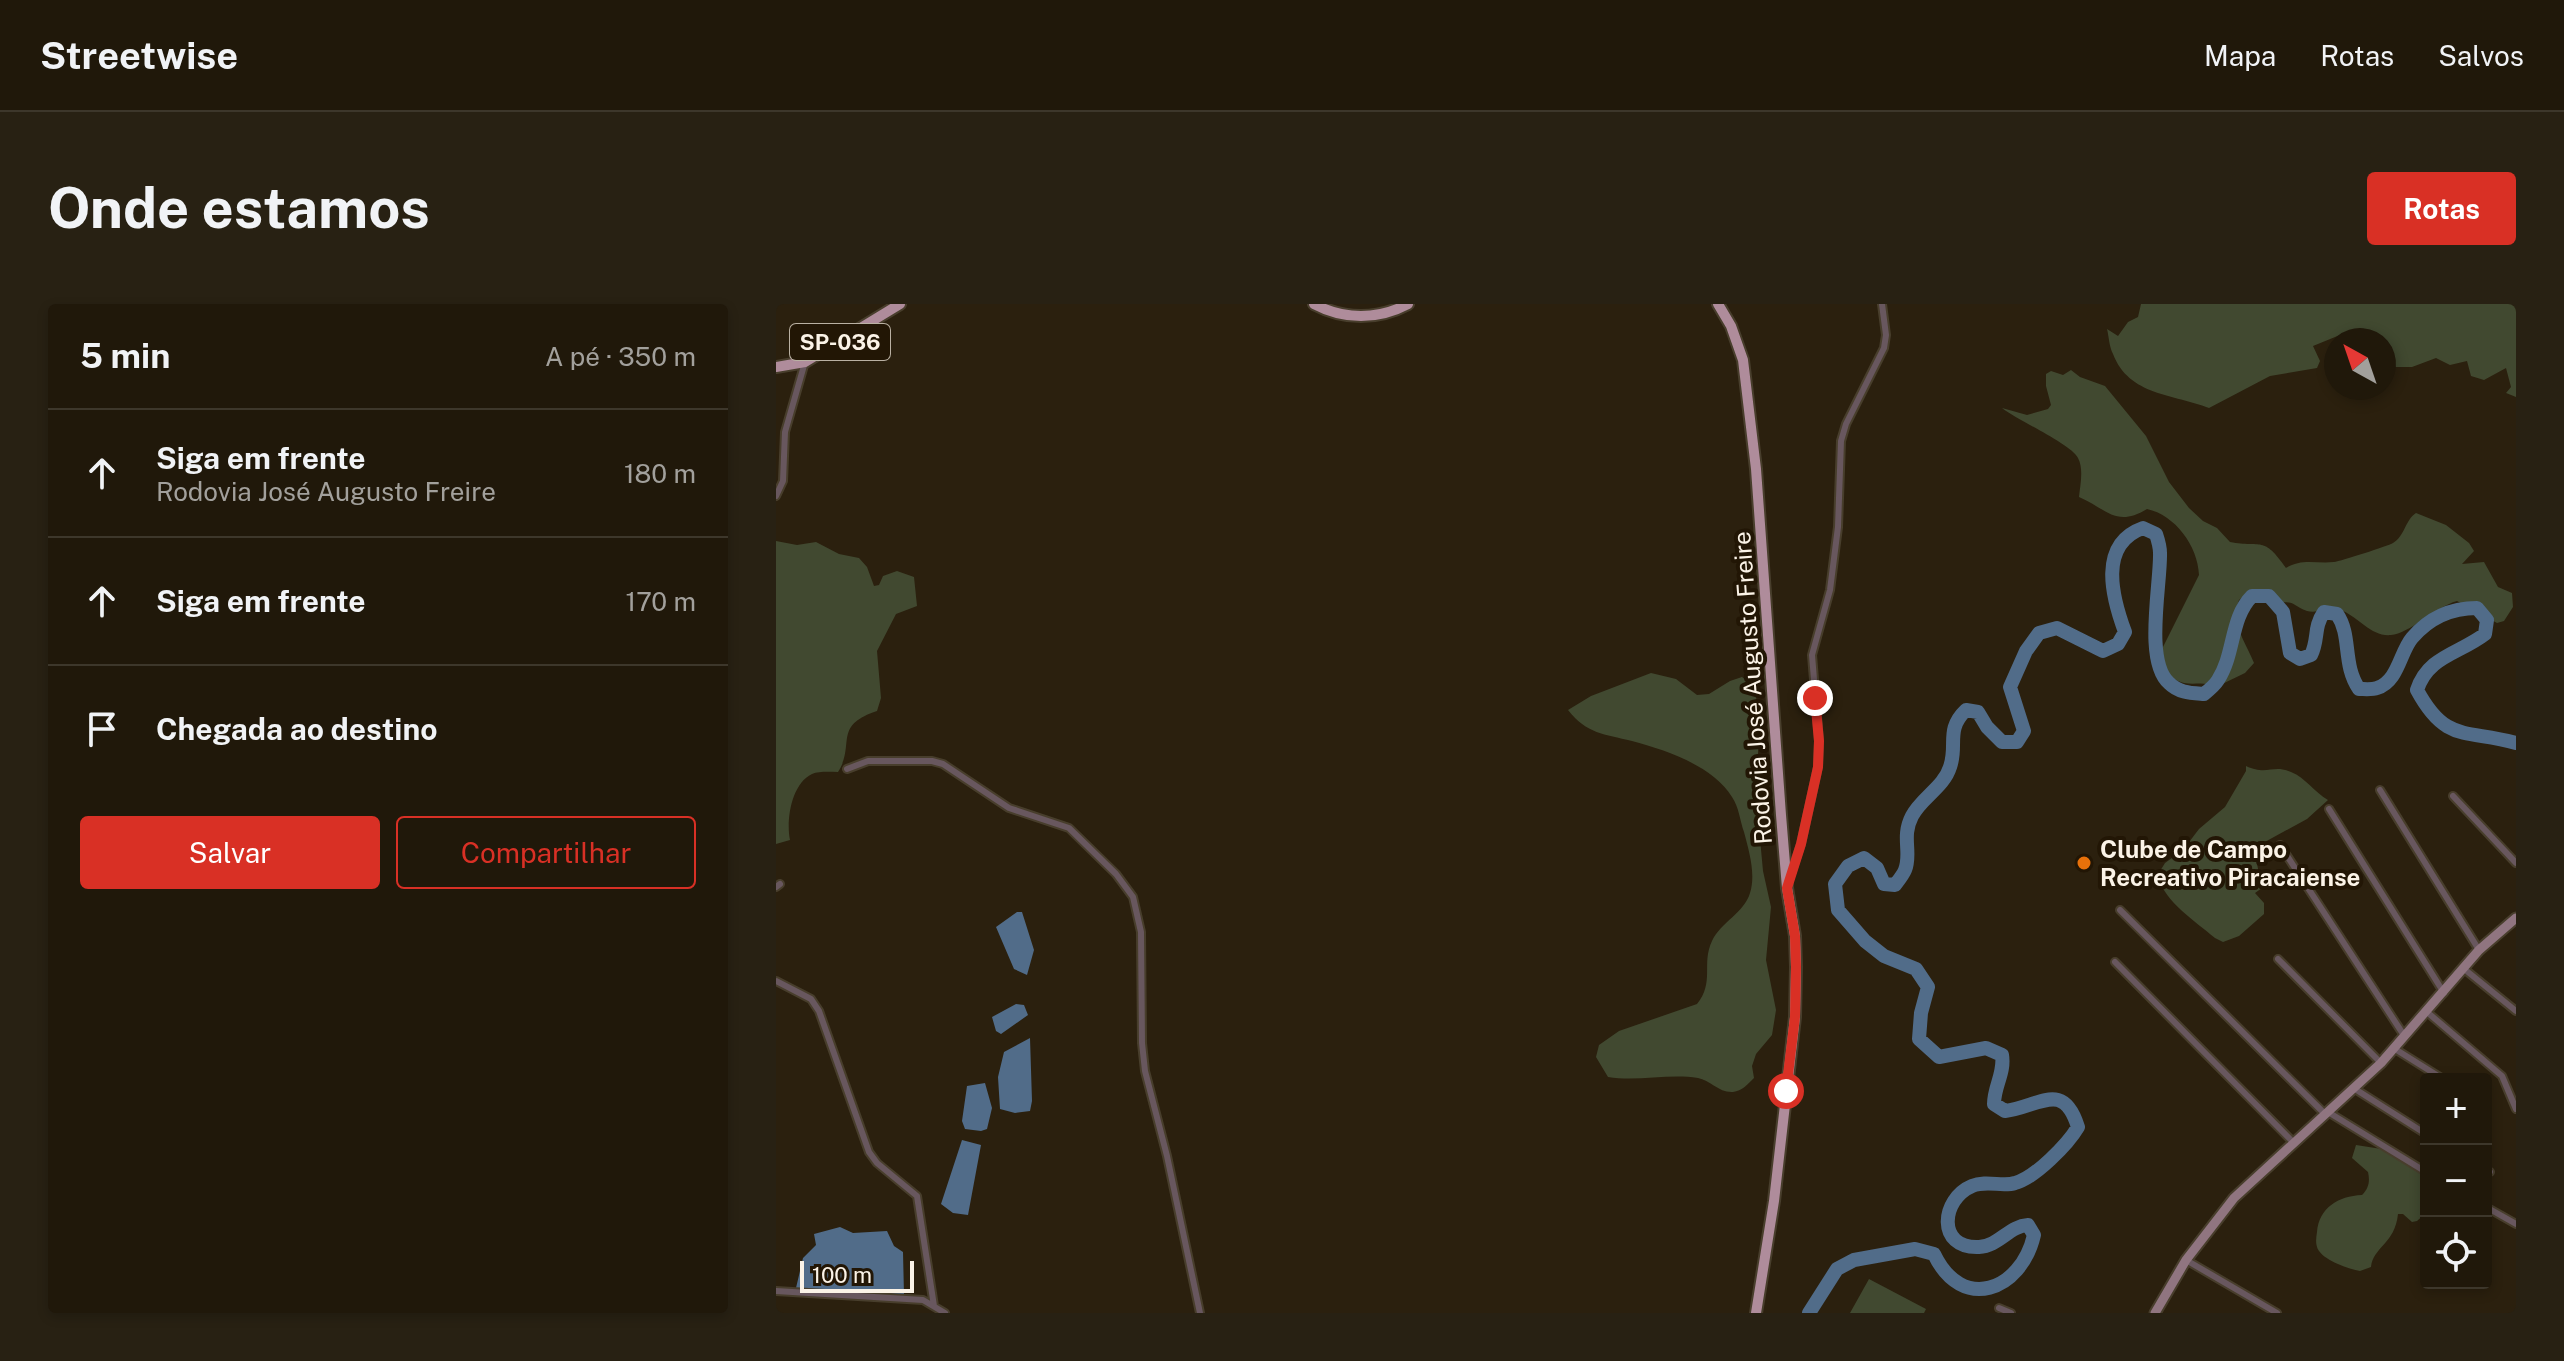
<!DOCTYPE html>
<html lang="pt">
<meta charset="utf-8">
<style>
:root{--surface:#20180a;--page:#282113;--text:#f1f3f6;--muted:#a2a09c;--line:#3d372b;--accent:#d93025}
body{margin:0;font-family:"Public Sans",sans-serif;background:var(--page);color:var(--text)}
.controls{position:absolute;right:24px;bottom:24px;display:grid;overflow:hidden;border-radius:8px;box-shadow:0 4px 12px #0003}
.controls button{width:72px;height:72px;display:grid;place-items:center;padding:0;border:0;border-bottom:2px solid var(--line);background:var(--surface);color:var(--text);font:40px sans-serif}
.compass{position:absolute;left:1548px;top:24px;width:72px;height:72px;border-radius:50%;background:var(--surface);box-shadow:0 4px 12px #0003;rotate:320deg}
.scale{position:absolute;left:24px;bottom:20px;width:114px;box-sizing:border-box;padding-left:8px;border:4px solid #fbf3e7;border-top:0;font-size:22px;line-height:28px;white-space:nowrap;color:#fbf3e7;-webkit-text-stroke:6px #221605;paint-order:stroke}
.stop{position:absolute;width:24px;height:24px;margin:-18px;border:6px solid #d93025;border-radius:50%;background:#fff}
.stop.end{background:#d93025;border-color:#fff;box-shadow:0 2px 8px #0008}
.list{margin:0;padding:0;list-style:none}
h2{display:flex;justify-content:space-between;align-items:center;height:104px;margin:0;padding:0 32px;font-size:34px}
h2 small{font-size:26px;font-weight:400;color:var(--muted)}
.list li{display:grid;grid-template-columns:52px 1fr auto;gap:24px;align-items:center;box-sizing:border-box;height:128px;padding:0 32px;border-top:2px solid var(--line)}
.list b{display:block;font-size:30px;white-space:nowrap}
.list p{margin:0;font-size:26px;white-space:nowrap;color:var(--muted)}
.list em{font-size:26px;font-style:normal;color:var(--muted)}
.actions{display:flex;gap:16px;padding:24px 32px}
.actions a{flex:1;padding:18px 0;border:2px solid var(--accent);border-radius:8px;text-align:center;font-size:28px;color:var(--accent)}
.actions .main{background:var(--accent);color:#fff}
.icon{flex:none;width:44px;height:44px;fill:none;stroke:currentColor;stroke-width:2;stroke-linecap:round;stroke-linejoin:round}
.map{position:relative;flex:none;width:1740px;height:1009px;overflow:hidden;border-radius:8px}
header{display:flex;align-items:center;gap:48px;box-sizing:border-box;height:112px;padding:0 40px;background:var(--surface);border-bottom:2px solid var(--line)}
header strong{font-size:38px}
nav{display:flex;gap:44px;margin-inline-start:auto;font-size:28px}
.intro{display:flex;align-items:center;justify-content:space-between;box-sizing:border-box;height:192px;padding:0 48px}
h1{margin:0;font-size:56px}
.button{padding:20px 36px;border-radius:8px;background:var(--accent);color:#fff;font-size:28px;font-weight:700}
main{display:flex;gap:48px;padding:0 48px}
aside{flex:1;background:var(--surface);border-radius:8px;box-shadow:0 4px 12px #0003}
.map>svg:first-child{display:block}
.green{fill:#414930}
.water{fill:#516c89}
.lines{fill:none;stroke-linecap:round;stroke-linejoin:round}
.river{stroke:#516c89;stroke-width:14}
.street-casing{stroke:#483e2c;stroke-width:10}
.secondary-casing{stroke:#483e2c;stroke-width:13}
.primary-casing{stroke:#483e2c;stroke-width:14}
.street{stroke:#68575e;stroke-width:6}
.secondary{stroke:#907580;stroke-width:9}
.primary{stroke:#af8c9b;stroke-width:10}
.route{stroke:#d93025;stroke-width:10}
.food-dot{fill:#e8710a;stroke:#221605;stroke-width:3}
.labels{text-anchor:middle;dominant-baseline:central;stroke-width:8;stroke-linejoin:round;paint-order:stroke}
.shield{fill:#221605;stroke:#bab1a3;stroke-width:2}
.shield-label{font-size:22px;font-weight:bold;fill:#fbf3e7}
.street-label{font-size:24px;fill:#fbf3e7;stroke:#221605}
.poi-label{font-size:24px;font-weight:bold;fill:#fbf3e7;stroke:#221605;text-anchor:start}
</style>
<header>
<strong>Streetwise</strong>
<nav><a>Mapa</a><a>Rotas</a><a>Salvos</a></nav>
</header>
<div class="intro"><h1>Onde estamos</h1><a class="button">Rotas</a></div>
<main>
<aside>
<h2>5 min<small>A pé · 350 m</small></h2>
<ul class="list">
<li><svg class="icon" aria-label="ahead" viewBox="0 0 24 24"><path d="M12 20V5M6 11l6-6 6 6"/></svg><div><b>Siga em frente</b><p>Rodovia José Augusto Freire</p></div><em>180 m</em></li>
<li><svg class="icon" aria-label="ahead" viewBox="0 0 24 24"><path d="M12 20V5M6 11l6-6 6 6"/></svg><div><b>Siga em frente</b></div><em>170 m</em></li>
<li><svg class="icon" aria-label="arrive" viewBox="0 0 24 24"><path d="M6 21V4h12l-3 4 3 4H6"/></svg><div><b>Chegada ao destino</b></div></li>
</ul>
<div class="actions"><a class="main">Salvar</a><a>Compartilhar</a></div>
</aside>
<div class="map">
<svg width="1740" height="1009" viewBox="0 0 1740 1009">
<rect width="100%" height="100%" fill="#2b200e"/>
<!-- green -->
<path class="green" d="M1365,0H1740V93L1730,89L1735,83L1730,64L1708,76L1695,72L1691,57L1674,61L1660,54L1636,63H1608V36H1562L1566,33L1564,31L1537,42L1544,57L1541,64L1494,72L1433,104C1398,90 1353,92 1337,50C1333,42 1333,33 1331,25L1342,32L1352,18L1362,13Z
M1295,66L1304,73L1329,82L1370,132L1393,178L1413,204L1427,217L1441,224L1454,238C1486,244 1487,231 1510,264C1526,254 1540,260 1558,258C1565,257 1612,242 1617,239C1629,232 1629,216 1640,209L1670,221L1693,239L1698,247L1686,260L1708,258L1722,283L1736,289L1737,303L1728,317L1721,319L1681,297C1659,303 1633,330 1615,331C1596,333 1583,314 1567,307C1555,302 1542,310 1531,307C1517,302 1519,296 1502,299L1493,292L1473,288L1463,296C1454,319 1470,339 1478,359L1469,369L1440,383C1429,377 1420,381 1408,379C1399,377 1392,370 1384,366L1385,347L1423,271C1422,242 1399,211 1371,205C1340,224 1331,205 1303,193C1304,182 1308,165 1302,154C1295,140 1241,116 1226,104L1251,111L1272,105L1275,101L1270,82V70L1275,67L1287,71Z
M0,237L21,241L40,238L63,250L83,254L91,263L98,282L103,281L107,272L121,267L138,273L141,302L120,310L101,347L105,394L101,407C56,422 80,440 62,468C54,468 43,467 36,470C15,480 10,517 14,536L0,540Z
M875,369L900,375L921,391L933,390L954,377L966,373L976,381L983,403L981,502L987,567L995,603L990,656L1000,706L996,731L980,750L976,762L978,774C972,780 966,787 957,788C943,789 934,776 922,774C893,769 862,778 832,773L820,753L823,741L843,727L921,700C939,678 925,660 936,637C945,618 968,609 974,589C980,570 973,547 968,528C964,517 963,503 956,493C937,462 890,446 856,437C828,430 811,430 792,406L815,392Z
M1470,462C1491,472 1497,460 1515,468C1530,474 1538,488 1552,496L1531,515L1487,539L1480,555L1486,584L1479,589L1488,599V610L1463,632L1447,638L1439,634C1418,616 1391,600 1381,572L1389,559L1407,546L1423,525L1449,503L1470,467Z
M1580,841L1612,846L1624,857L1634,858L1650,867V909L1641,917L1636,918L1627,910H1622C1619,940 1597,943 1595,963L1584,967C1573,965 1550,957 1543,947C1539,941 1540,935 1541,928C1543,904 1562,892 1586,891C1593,884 1594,877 1592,868L1576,854Z
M1093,975L1150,1005L1148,1009H1074Z"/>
<!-- water -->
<path class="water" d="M241,608H246L258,646L251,671L238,665L220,623Z
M240,700L248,701L252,711L225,730L220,727L216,713Z
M254,734L256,797L254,807L239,809L224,805L222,773L228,748Z
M209,779L216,804L211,825L205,827L189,825L186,817L191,782Z
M186,836L205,841L192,911L177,909L165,900Z
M64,923L77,929L111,927L118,942L127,948L128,991L27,986L20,984L27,954L40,941L38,930Z"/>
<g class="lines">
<!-- river -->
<path class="river" d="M1033,1009L1061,965L1078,956L1139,945L1158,950C1186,1009 1245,987 1258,931L1252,921C1233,922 1223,942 1203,943C1160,945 1165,895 1196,882C1210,876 1227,883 1239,879C1259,874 1292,840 1302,823C1287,775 1263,803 1229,807L1218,800C1218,782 1229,769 1226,751L1210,744L1163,753L1143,735L1145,709L1152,683L1140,665L1108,652L1089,637L1062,606L1059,580L1072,562L1088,554L1101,564L1108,580L1119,581C1122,577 1127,571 1129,566C1136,549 1125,533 1136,512C1145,494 1168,483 1174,463C1182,441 1169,426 1190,406L1202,408L1211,423L1226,438H1241L1248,427L1234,383L1250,347L1263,329L1281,324L1327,347L1342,340L1349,328C1336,293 1322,240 1367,224L1380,230C1382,236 1384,243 1384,249C1385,279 1368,357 1393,379C1403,389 1415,389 1428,390C1433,386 1439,381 1442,376C1459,350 1454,314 1476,292H1493L1507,308L1514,349L1524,355L1535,351C1543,335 1537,324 1548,308L1561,310C1576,332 1566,360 1583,385C1588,385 1596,386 1601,384C1622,378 1624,348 1636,334C1653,314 1675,304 1701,304L1711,316L1709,330C1683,350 1652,352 1641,386C1670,440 1691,425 1740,439"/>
<defs>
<path id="street" d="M0,192L7,177L9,128L29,58
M71,465L92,457H156L167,460L233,504L293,524L340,570L357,593L365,628L366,739L369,767L391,852L424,1009
M1604,486L1703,646
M1677,492L1740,559
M1553,505L1668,689
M1504,541L1629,733
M1013,576L1025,540L1042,463L1043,437L1036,351L1054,286L1062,223L1065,137L1070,120L1108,44L1110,31L1106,0
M0,583L4,580
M1344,606L1549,810
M1502,655L1605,759
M1339,658L1518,839
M1687,664L1740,707
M0,677L35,695L43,707L93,848L101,859L141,892L158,1002
M1651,708L1726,772L1740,805
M1619,745L1667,775
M1579,785L1650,830
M1552,808L1650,868
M1710,866L1714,868
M1710,903L1740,920
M1410,956L1501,1009
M0,987L147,996L169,1009
M1223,1004L1235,1009"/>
<path id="secondary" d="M1379,1009L1410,956L1458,894L1605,759L1703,646L1740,614"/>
<path id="primary" d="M538,0C568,16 602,16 632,0
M942,0L955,22L967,56L980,165L1005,511L1011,584L1019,632L1020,663L1019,713L998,897L980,1009
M0,63L29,58L124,0"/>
</defs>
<!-- street casing -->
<use href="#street" class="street-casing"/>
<!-- secondary casing -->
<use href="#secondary" class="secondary-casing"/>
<!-- primary casing -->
<use href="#primary" class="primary-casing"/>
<!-- street -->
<use href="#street" class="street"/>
<!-- secondary -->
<use href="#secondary" class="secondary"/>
<!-- primary -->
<use href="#primary" class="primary"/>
</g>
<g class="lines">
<!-- route -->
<path class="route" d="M1010,787L1019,713L1020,663L1019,632L1011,584L1025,540L1042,463L1043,437L1039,394"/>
</g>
<!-- markers -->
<circle class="food-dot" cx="1308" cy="559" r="8"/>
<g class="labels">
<!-- shield labels -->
<rect class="shield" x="14" y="20" width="100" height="36" rx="6"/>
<g class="shield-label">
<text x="64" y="38">SP-036</text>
</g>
<!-- street labels -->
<g class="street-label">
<text transform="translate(976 384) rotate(-94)">Rodovia José Augusto Freire</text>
</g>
<!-- poi labels -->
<g class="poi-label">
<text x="1324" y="545">Clube de Campo<tspan x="1324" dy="28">Recreativo Piracaiense</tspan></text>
</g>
</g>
</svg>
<div class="controls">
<button>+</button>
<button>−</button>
<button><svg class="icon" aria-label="locate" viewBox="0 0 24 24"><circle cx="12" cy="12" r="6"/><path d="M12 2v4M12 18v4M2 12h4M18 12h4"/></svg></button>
</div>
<svg class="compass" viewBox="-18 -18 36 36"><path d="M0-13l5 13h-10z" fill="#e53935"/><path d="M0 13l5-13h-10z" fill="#a2a09c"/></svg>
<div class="scale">100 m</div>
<div class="stop" style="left:1010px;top:787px"></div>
<div class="stop end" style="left:1039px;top:394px"></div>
</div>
</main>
